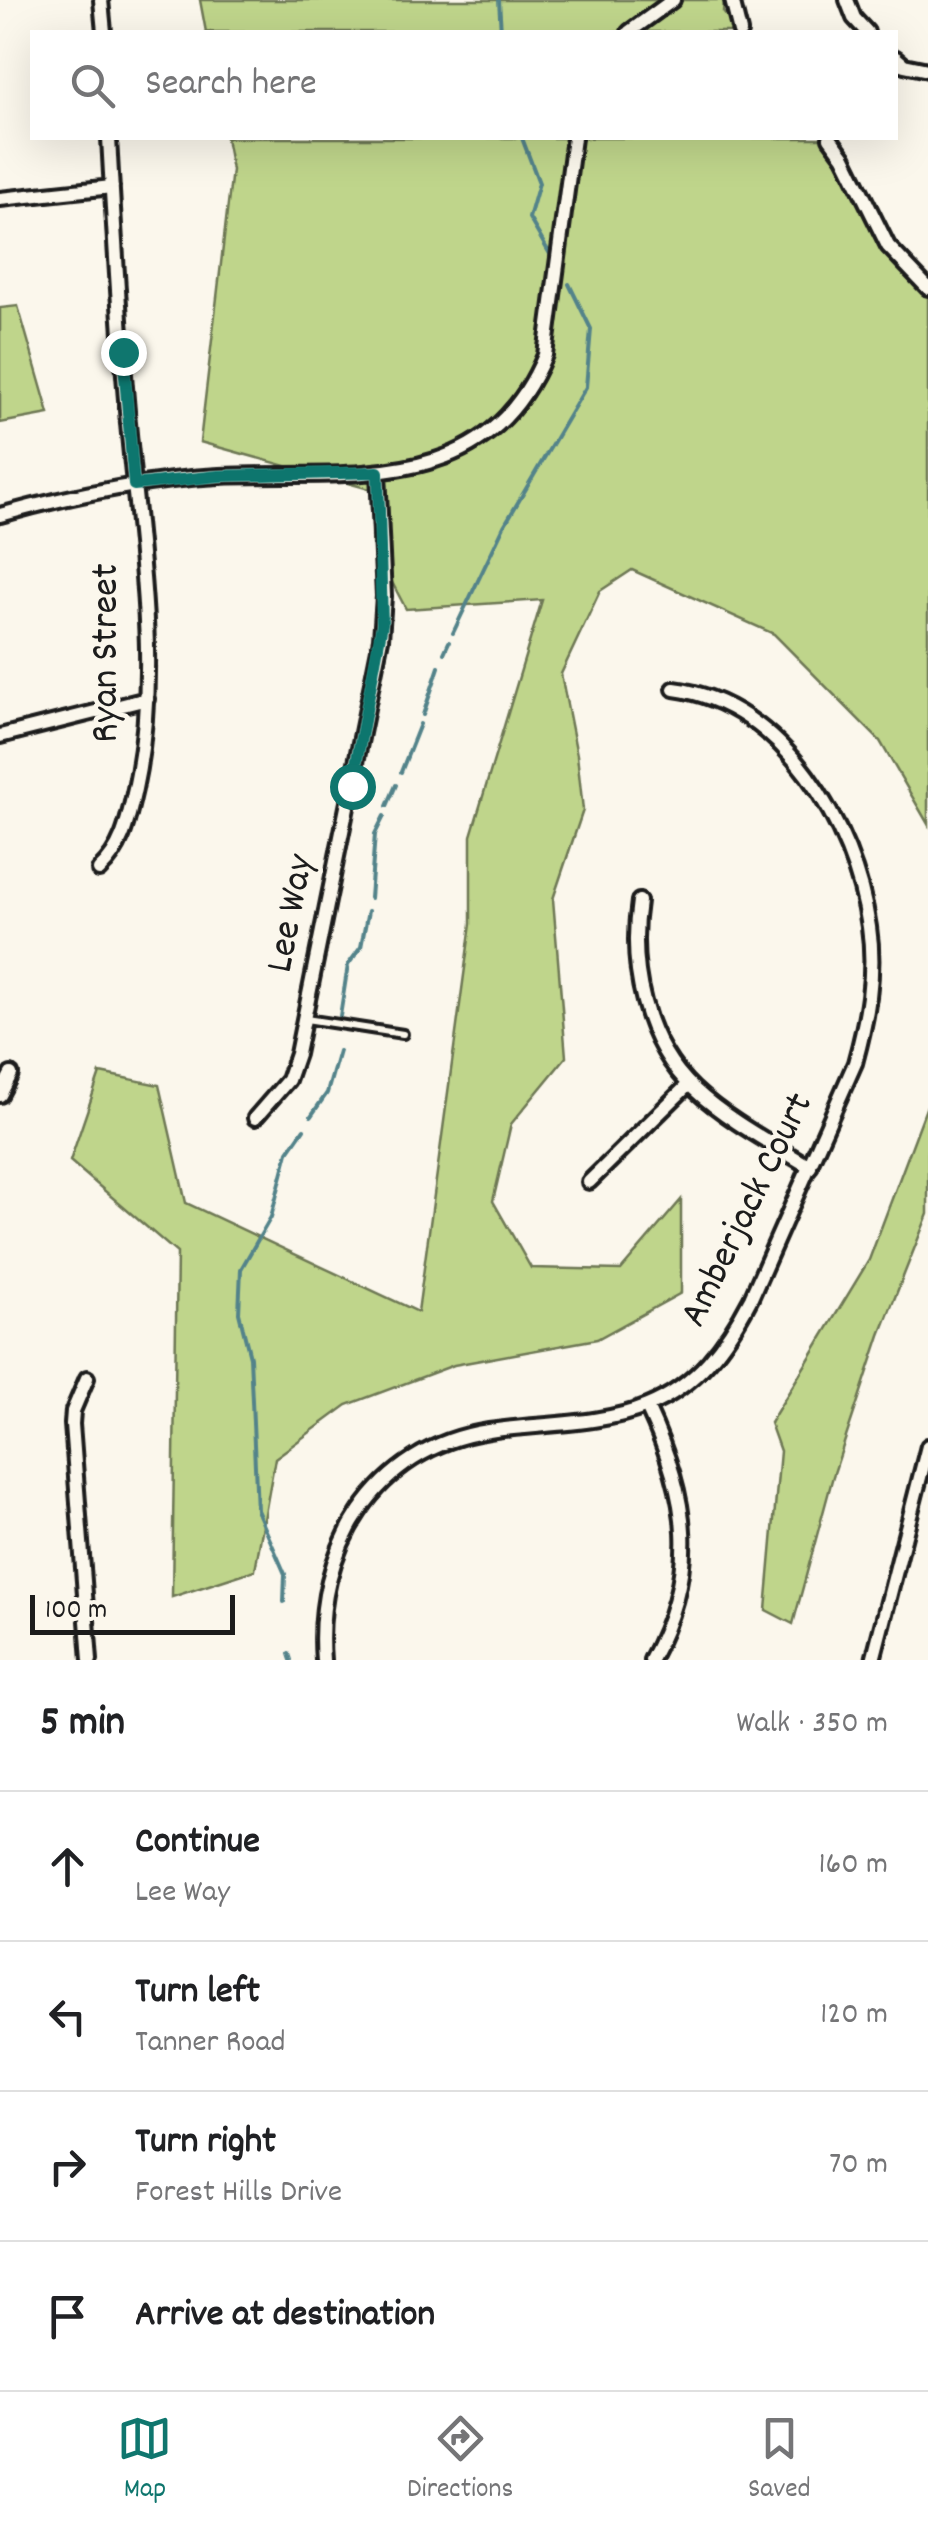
<!DOCTYPE html>
<meta charset="utf-8">
<style>
:root{--surface:#fff;--page:#f6f6f6;--text:#202124;--muted:#757577;--line:#e0e0e0;--accent:#0f766e}
body{margin:0;font-family:Dekko,sans-serif;background:var(--page);color:var(--text)}
.scale{position:absolute;left:30px;bottom:25px;width:205px;box-sizing:border-box;padding-left:10px;border:5px solid #1c1c1c;border-top:0;font-size:28px;line-height:35px;white-space:nowrap;color:#1c1c1c;-webkit-text-stroke:8px #fbf7ec;paint-order:stroke}
.stop{position:absolute;width:30px;height:30px;margin:-22px;border:8px solid #0f766e;border-radius:50%;background:#fff}
.stop.end{background:#0f766e;border-color:#fff;box-shadow:0 2px 10px #0008}
.list{margin:0;padding:0;list-style:none}
h2{display:flex;justify-content:space-between;align-items:center;height:130px;margin:0;padding:0 40px;font-size:42px}
h2 small{font-size:32px;font-weight:400;color:var(--muted)}
.list li{display:grid;grid-template-columns:65px 1fr auto;gap:30px;align-items:center;box-sizing:border-box;height:150px;padding:0 40px;border-top:2px solid var(--line)}
.list b{display:block;font-size:38px;white-space:nowrap}
.list p{margin:0;font-size:32px;white-space:nowrap;color:var(--muted)}
.list em{font-size:32px;font-style:normal;color:var(--muted)}
.icon{flex:none;width:55px;height:55px;fill:none;stroke:currentColor;stroke-width:2;stroke-linecap:round;stroke-linejoin:round}
.map{position:relative;flex:none;width:928px;height:1660px;overflow:hidden}
.search{position:absolute;background:var(--surface);box-shadow:0 10px 40px #0002;left:30px;right:30px;top:30px;height:110px;display:flex;align-items:center;gap:25px;box-sizing:border-box;padding:0 35px;border-radius:0px;color:var(--muted);font-size:38px}
.sheet{height:730px;background:var(--surface)}
nav{display:flex;justify-content:space-around;align-items:center;box-sizing:border-box;height:140px;border-top:2px solid var(--line);background:var(--surface);font-size:28px;color:var(--muted)}
nav a{display:grid;justify-items:center;gap:5px}
nav .on{color:var(--accent)}
.map>svg:first-child{display:block}
.green{fill:#bfd58b;stroke:#6e7854;stroke-width:2.5}
.lines{fill:none;stroke-linecap:round;stroke-linejoin:round}
.stream{stroke:#53838a;stroke-width:4}
.service-casing{stroke:#1c1c1c;stroke-width:14}
.minor-casing{stroke:#1c1c1c;stroke-width:20}
.service{stroke:#fbf7ec;stroke-width:6}
.minor{stroke:#fbf7ec;stroke-width:12}
.route{stroke:#0f766e;stroke-width:12}
.labels{text-anchor:middle;dominant-baseline:central;stroke-width:9;stroke-linejoin:round;paint-order:stroke}
.street-label{font-size:40px;fill:#1c1c1c;stroke:#fbf7ec}
</style>
<div class="map">
<svg width="928" height="1660" viewBox="0 0 928 1660">
<rect width="100%" height="100%" fill="#fbf7ec"/>
<filter id="ink" filterUnits="userSpaceOnUse"><feTurbulence type="fractalNoise" baseFrequency=".01" numOctaves="2"/><feDisplacementMap in="SourceGraphic" scale="20" xChannelSelector="R" yChannelSelector="G"/><feConvolveMatrix kernelMatrix="1 2 1 2 8 2 1 2 1" color-interpolation-filters="sRGB"/></filter>
<g filter="url(#ink)">
<!-- green -->
<path class="green" d="M200,0H724L723,12L738,32H206Z
M226,138H823L875,229L928,286V824L880,741L774,634L632,570L600,591L561,674L577,755L583,810L553,899L566,1057L511,1124L493,1201L531,1268L621,1270L681,1200V1293L597,1339L454,1365L347,1405L275,1458L255,1570L172,1597L177,1253L70,1161L100,1073L159,1085L186,1203L418,1312L471,924V836L542,600L406,609L372,544L373,490L200,442L232,170Z
M18,306L49,414L0,423V308Z
M928,1103V1214L880,1335L833,1476L793,1624L766,1610L780,1451L770,1423L869,1260Z"/>
<g class="lines">
<!-- stream -->
<path class="stream" d="M499,0L501,32
M522,138L539,183L529,218L554,261
M453,633L504,526L586,387L591,329L569,284
M444,653L449,642
M423,715L439,667
M401,772L420,724
M387,806L396,785
M370,898L375,834L384,816
M340,1016L348,965L361,947L368,911
M311,1116L327,1093L339,1051
M284,1602L285,1574L257,1510L250,1357L239,1313L241,1269L271,1217L288,1152L304,1129
M289,1654L291,1660"/>
<defs>
<path id="service" d="M306,1019L403,1034"/>
<path id="minor" d="M101,0L104,32
M732,0L740,32
M847,0L854,18L867,32
M629,32L673,0
M896,58L904,65L928,70
M830,138L844,157L888,246L928,288
M0,199L112,187
M0,515C72,495 144,480 219,476C347,470 485,499 545,355L574,138
M0,736L147,699
M99,870C123,848 128,820 135,789C162,663 137,537 127,411C119,320 114,229 109,138
M639,901C629,966 644,1042 694,1089C727,1120 771,1143 810,1167
M0,1095L11,1074
M255,1118L288,1080L297,1054L381,639L384,596L378,473
M589,1182L689,1084
M87,1378L73,1411L72,1424L90,1660
M647,1407C689,1497 700,1569 651,1660
M323,1660C314,1551 374,1448 489,1431C540,1423 599,1426 647,1406C697,1386 727,1344 751,1298L855,1063C867,1019 876,973 869,927C855,827 783,703 674,689
M873,1660L928,1446"/>
</defs>
<!-- service casing -->
<use href="#service" class="service-casing"/>
<!-- minor casing -->
<use href="#minor" class="minor-casing"/>
<!-- service -->
<use href="#service" class="service"/>
<!-- minor -->
<use href="#minor" class="minor"/>
</g>
</g>
<g class="lines" filter="url(#ink)">
<!-- route -->
<path class="route" d="M123,352L134,485L218,476L378,472L382,624L352,786"/>
</g>
<g class="labels">
<!-- street labels -->
<g class="street-label">
<text transform="translate(108 653) rotate(-90)">Ryan Street</text>
<text transform="translate(293 914) rotate(-79)">Lee Way</text>
<text transform="translate(749 1211) rotate(-64)">Amberjack Court</text>
</g>
</g>
</svg>
<div class="scale">100 m</div>
<div class="stop" style="left:352px;top:786px"></div>
<div class="stop end" style="left:123px;top:352px"></div>
<div class="search"><svg class="icon" aria-label="search" viewBox="0 0 24 24"><circle cx="10" cy="10" r="6"/><path d="M15 15l6 6"/></svg>Search here</div>
</div>
<section class="sheet">
<h2>5 min<small>Walk · 350 m</small></h2>
<ul class="list">
<li><svg class="icon" aria-label="ahead" viewBox="0 0 24 24"><path d="M12 20V5M6 11l6-6 6 6"/></svg><div><b>Continue</b><p>Lee Way</p></div><em>160 m</em></li>
<li><svg class="icon" aria-label="left" viewBox="0 0 24 24"><path d="M17 20v-9H6M10 6l-5 5 5 5"/></svg><div><b>Turn left</b><p>Tanner Road</p></div><em>120 m</em></li>
<li><svg class="icon" aria-label="right" viewBox="0 0 24 24"><path d="M7 20v-9h11M14 6l5 5-5 5"/></svg><div><b>Turn right</b><p>Forest Hills Drive</p></div><em>70 m</em></li>
<li><svg class="icon" aria-label="arrive" viewBox="0 0 24 24"><path d="M6 21V4h12l-3 4 3 4H6"/></svg><div><b>Arrive at destination</b></div></li>
</ul>
</section>
<nav>
<a class="on"><svg class="icon" aria-label="map" viewBox="0 0 24 24"><path d="M3 6l6-2 6 2 6-2v14l-6 2-6-2-6 2zM9 4v14M15 6v14"/></svg>Map</a>
<a><svg class="icon" aria-label="directions" viewBox="0 0 24 24"><path d="M12 3l9 9-9 9-9-9zM9 14v-3h6M13 9l2 2-2 2"/></svg>Directions</a>
<a><svg class="icon" aria-label="saved" viewBox="0 0 24 24"><path d="M7 4h10v16l-5-4-5 4z"/></svg>Saved</a>
</nav>
